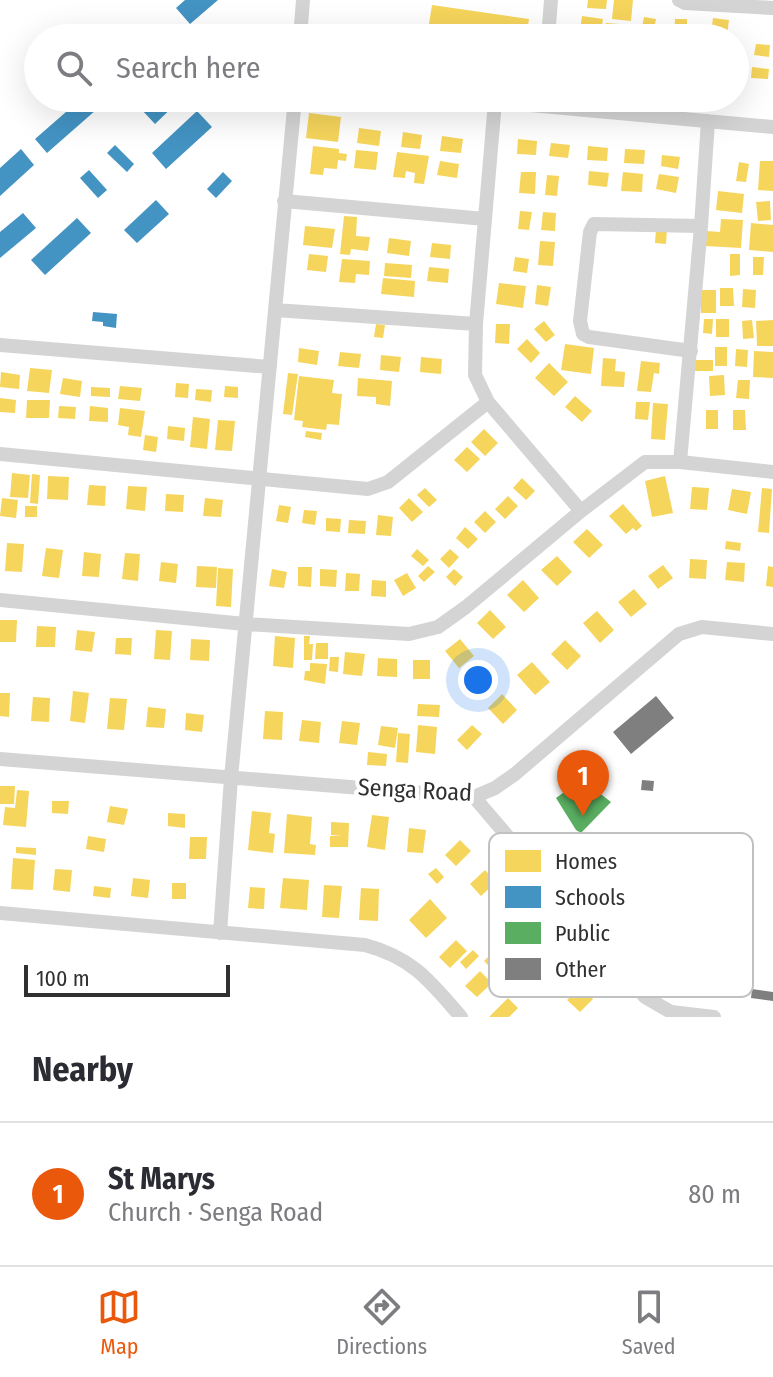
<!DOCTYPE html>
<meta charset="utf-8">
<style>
:root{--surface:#fff;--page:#f2f2f3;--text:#2b2b33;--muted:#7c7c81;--line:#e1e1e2;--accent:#ea580c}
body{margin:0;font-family:"Fira Sans Condensed",sans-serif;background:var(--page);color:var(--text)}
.scale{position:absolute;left:24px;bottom:20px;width:206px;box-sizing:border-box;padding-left:8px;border:4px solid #303030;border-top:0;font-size:22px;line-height:28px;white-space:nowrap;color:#303030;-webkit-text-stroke:6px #fff;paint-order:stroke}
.you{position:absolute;left:478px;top:680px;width:28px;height:28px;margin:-20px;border:6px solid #fff;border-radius:50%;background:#1a73e8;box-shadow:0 0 0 12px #1a73e833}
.badge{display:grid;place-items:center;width:52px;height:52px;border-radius:50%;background:var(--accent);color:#fff;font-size:26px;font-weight:700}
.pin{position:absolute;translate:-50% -66px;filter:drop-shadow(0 2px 4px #0008)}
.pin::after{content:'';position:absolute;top:42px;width:28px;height:24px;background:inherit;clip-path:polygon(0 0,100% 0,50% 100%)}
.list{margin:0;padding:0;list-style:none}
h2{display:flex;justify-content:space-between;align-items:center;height:104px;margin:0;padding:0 32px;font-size:34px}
h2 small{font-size:26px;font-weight:400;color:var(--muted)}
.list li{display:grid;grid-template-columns:52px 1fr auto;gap:24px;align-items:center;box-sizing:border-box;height:144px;padding:0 32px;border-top:2px solid var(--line)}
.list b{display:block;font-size:30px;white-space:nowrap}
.list p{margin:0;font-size:26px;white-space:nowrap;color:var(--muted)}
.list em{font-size:26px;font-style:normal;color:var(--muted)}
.icon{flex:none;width:44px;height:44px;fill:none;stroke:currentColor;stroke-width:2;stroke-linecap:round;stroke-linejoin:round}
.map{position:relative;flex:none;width:773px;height:1017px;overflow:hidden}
.search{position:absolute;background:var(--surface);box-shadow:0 8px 32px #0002;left:24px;right:24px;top:24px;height:88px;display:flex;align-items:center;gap:20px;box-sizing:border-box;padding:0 28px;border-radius:44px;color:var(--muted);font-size:30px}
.sheet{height:248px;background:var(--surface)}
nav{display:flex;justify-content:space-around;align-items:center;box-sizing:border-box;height:112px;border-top:2px solid var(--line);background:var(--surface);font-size:22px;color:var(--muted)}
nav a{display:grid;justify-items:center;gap:4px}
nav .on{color:var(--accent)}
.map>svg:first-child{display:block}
.homes{fill:#f6d55c}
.schools{fill:#4393c3}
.public{fill:#5aae61}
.building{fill:#7f7f7f}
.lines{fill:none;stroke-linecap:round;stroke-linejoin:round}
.street{stroke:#d4d4d4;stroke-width:14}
.labels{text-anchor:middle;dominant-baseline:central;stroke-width:8;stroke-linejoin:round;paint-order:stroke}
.street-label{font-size:24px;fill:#303030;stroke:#fff}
.key{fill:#fff;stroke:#c1c1c1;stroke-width:2}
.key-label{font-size:22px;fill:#303030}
</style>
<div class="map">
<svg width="773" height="1017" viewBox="0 0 773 1017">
<rect width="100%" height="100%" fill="#fff"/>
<!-- homes -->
<path class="homes" d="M588,0H607L606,9L587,8Z
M614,0H633L631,21L612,19Z
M432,5L529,19L526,38L429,24Z
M582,16L603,19L600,38H579Z
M644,17L656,19L653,34L664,35L663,38H640Z
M713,18L729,20L727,35L711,33Z
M675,19H687V38H674Z
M606,23L620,24L619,34L605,33Z
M756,44L770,45L769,57L754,55Z
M752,67L769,69L768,79L751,78Z
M309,113L341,117L338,142L306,138Z
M359,128L381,131L379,146L357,143Z
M403,132L422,135L420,149L401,147Z
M442,136L463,139L461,153L440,151Z
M518,139L537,141L536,155L517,154Z
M551,143L570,145L568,158L549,156Z
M313,146L339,149V153L347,154L346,161L338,160L337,169L324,168L323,175L310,174Z
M588,146L608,148L607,161L587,160Z
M625,149L645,150L644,164L624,163Z
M356,150L378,152L376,170L354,168Z
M397,152L429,156L424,184L414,183L415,173L406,171L405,178L393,177Z
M662,155L680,157L678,169L661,166Z
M440,161L459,164L457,178L437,175Z
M760,161H773V191L758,190Z
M739,162L749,164L746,182L736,181Z
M589,171L609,173L607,187L588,185Z
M521,172H536L535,194L519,193Z
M623,172L643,174L642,192L621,191Z
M659,174L679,177L676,193L656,189Z
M547,175L559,176L557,196L545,195Z
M718,191L744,194L742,213L716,210Z
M770,201L771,220L758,221L756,202Z
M520,211L532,212L529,230L518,229Z
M543,212L556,213L555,231L541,230Z
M344,216L357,217L356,236L370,237L368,251L351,249L350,255L340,254Z
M721,219L743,220L741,248L705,246L706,231L720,232Z
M751,223L773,225V252L749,250Z
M305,226L335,229L332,248L303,245Z
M656,229H667L666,244L655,243Z
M389,238L411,241L409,256L387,253Z
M540,241L555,242L553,266L538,265Z
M432,243L451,245L450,259L430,257Z
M309,254L328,256L326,272L307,270Z
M730,254H740V275L730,276Z
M515,257L529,259L527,273L513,271Z
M753,257H764L763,275H753Z
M342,259L370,261L369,275L356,274L355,283L339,282Z
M385,263L412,265L411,278L384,276Z
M429,267L449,269L448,283L427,281Z
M383,278L415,281L414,297L381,294Z
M499,283L526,286L523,308L496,304Z
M537,285L551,287L548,306L535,304Z
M720,288H733L734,306H720Z
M743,289L756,290L755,308L742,307Z
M701,290H716V313H701Z
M704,319H713L712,334L703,333Z
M716,319H729V337H716Z
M752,320L754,338L743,339L742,321Z
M773,320V346H757L756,321Z
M544,321L555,335L546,342L534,329Z
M376,324L385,325L383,338L374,337Z
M496,324H510L509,344L495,343Z
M527,339L540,353L531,363L517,349Z
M565,344L594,348L591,374L561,370Z
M715,347H727V366H715Z
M299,348L319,351L317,365L298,362Z
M736,349L748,350L747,367L735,366Z
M754,351L773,352V378L753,377Z
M340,352L361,354L359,368L338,366Z
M381,355L401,357L399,372L380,370Z
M421,357L442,359L441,374L420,372Z
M603,358L616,359L615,371L625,372L624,387L601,386Z
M692,360H713V371H692Z
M641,361L660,363L659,374L654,373L651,392L637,391Z
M549,363L568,382L554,396L535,378Z
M30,368L52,370L49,393L27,391Z
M1,372L20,375L19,389L0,387Z
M288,373L298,374L292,415L283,414Z
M724,375L725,395L710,396L709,376Z
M299,376L334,380L332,393L342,394L339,425L327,424L326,430L302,427L303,421L294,420Z
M63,378L82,381L80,397L60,394Z
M358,378L392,381L390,406L376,404V397L357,396Z
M738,380H750L749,399L736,398Z
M176,383L189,384L188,398L175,397Z
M120,386L142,388L140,401L118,399Z
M225,386L238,387V398L224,397Z
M91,387L110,388V397L91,396Z
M196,389L212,390L211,402L195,400Z
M575,396L592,411L582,422L565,407Z
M0,398L16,400L15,413L0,412Z
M27,400H50L49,418H26Z
M636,402H650L648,420L635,419Z
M653,403L668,404L665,440L651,439Z
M59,406L76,407L75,419L58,418Z
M90,406L108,408V422L89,421Z
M120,408L145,411L141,437L128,435L129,427L118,425Z
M706,410H718V429H706Z
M733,410H745L746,430H733Z
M193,417L210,419L207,449L190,447Z
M218,420L235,421L232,451L215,450Z
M168,426L185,428L184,441L167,439Z
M484,429L498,443L485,456L471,442Z
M306,431L322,433L321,440L305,437Z
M145,435L158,437L156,452L143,450Z
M467,447L480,459L467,472L454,460Z
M12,473L30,475L28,498L10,497Z
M32,474L40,475L38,504L30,503Z
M48,476L69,477L68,500L47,499Z
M665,476L673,513L652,517L645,481Z
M522,478L535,491L526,500L513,488Z
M89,485L106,486L105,506L87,505Z
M128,486L147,487L145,511L126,509Z
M692,487L709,488L707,510L690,509Z
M425,488L437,500L429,507L417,495Z
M762,488L772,489L769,533L758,532Z
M732,489L751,492L747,514L728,510Z
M166,494L184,495L183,512L165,511Z
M508,496L518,506L505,519L495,509Z
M2,498L18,500L16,518L0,516Z
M205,498L223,500L221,517L203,516Z
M409,498L423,512L412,522L399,508Z
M623,504L642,526L636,531L633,528L626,534L609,516Z
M279,505L291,507L288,523L276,521Z
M25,506H37V517H25Z
M304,510L317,511L315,525L302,523Z
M485,511L496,522L485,533L474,522Z
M378,515L393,517L391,536L376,535Z
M326,518L341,519L340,532L326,531Z
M349,520L366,521L365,534L348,533Z
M465,527L478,539L468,549L456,538Z
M587,529L603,545L589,558L573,542Z
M726,541L741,543L740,551L725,549Z
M7,543L24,544L22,572L5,571Z
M46,548L63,550L59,578L42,576Z
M417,549L429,560L423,566L411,556Z
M450,549L459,557L449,568L440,559Z
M84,552L101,554L99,577L82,576Z
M125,553L140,554L138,581L122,579Z
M557,556L572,572L557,586L541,570Z
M690,559L707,560L706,579L689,578Z
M161,562L178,564L176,583L159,581Z
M727,562L745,563L744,582L725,580Z
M663,565L673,578L658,589L648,576Z
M197,566L217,567L216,588L196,587Z
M428,566L435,572L424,582L418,576Z
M768,566L773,567V587L766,586Z
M298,567H312L311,587L298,586Z
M218,568L233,569L231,607L216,606Z
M272,569L287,572L284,588L269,586Z
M320,569L337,570L336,587L320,586Z
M454,569L463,577L455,586L446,577Z
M346,573L360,574L359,591H345Z
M407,573L416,588L403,596L394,580Z
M372,580L386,581V597L371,596Z
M523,580L539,598L524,612L507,595Z
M634,589L647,604L631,617L618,602Z
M490,610L506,627L493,639L477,623Z
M597,611L614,630L600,643L583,623Z
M0,620H17L16,642H0Z
M37,626L56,627L55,647H36Z
M77,630L95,632L92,652L75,650Z
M156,630L172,631L170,660L154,659Z
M275,636L295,638L293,668L273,666Z
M304,636H310L309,644H313L312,660H304Z
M116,638H132L131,655L115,654Z
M191,639L210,640L209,661L190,660Z
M460,639L474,656L459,668L445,651Z
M565,640L581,656L567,670L551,654Z
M316,643H328V659H315Z
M345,652L365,654L362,676L343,674Z
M330,657H339L338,672L329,671Z
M378,658L397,659V677L377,676Z
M413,660H430V679H413Z
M532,662L550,682L535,695L517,675Z
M310,663L327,664L325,684L304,680L305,671H310Z
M73,691L89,693L85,723L70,721Z
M0,693H10L9,717L0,716Z
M502,694L517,710L503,724L488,708Z
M33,697L50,698L49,722L31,721Z
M110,698L127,699L124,730L107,729Z
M418,704L440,705L439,717L417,716Z
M148,707L166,709L164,728L146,727Z
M265,711L283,712L282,740L263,739Z
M186,713L204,715L202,732L185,730Z
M302,720L321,722L319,743L299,741Z
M342,721L360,723L357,745L339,743Z
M418,725L437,727L435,754L416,752Z
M472,725L482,734L467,750L457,740Z
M381,726L398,728L395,748L378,745Z
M398,733L410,734L408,763L396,762Z
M368,752L387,754L386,766L367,765Z
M0,786H15L14,804H0Z
M17,790L29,791L26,827L3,825L5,807L15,808Z
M52,801H69L68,814L52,813Z
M110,806L128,809L124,825L107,822Z
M252,811L271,813L269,833L275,834L273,853L248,850Z
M168,813L185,814V828L168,826Z
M287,814L312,817L310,844L316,845L315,855L284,853Z
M372,815L389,817L385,850L367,847Z
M331,822L349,823L348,847H330V836H342L331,835Z
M409,828L426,830L423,853L407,852Z
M88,836L106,839L104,852L86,849Z
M190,837H207L206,859H189Z
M460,840L471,851L456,866L445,855Z
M16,847L36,848V855L16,853Z
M13,858L35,860L33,890L11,889Z
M436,868L444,877L437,884L428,874Z
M55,869L72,870L70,892L53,890Z
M485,870L496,882L481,896L470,884Z
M133,878L150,880L148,898L131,896Z
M283,878L309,880L307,910L280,908Z
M172,883H186V899H172Z
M324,885L342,886L339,918L322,917Z
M94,886L111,888L110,898L93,896Z
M250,887L265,888L264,909L248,908Z
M361,888L379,889L378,921L359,920Z
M430,899L447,918L426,938L409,920Z
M456,940L467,951L450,968L439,957Z
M473,950L479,956L466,969L460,962Z
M492,953L502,963L494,971L484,961Z
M480,971L492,983L477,997L465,986Z
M580,987L593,999L580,1012L567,1000Z
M508,998L518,1008L509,1017H489Z"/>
<!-- schools -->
<path class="schools" d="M185,0H218L190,24L176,8Z
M82,98L96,110L47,153L35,139Z
M153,98H182L155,124L141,109Z
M197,111L212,127L166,169L152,153Z
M115,145L134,164L127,172L107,153Z
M21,149L34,165L0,196V168Z
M89,170L107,190L98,198L80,178Z
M223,172L232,181L216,198L207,189Z
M156,200L169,214L137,243L124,230Z
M23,213L36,228L0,258V232Z
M77,218L91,233L45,275L31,260Z
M93,312L117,314L116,328L103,326V322L92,321Z"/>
<!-- public -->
<path class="public" d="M585,777L589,785L611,802L581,833L576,830L556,798Z"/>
<!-- building -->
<path class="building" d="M656,696L674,718L631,754L613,732Z
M642,780L654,781L653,791L641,790Z
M752,989L773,992V1001L751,998Z"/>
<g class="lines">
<!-- street -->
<path class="street" d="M679,0L685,3L773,8
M300,38L303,0
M548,38L551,0
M454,98L773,127
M495,102L476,324L475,375L488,402L581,511
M284,201L485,219
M275,310L476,324
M0,345L270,367
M691,351L589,337L583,334L580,321L590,232L594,224L701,226
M0,454L368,489L388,482L488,402
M680,462L701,226L708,121
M0,600L245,624L409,634L438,627L466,607L581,511L645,462H680L773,472
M0,759L474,797L495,788L515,774L679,634L702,627L773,634
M474,797L645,997L671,1012L714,1017
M0,913L365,945C413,958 430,981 461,1017
M220,933L231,778L295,98"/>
</g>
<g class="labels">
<!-- street labels -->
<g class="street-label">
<text transform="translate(415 790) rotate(3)">Senga Road</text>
</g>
</g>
<!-- legend -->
<rect x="489" y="833" width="264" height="164" rx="12" class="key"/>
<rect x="505" y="850" width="36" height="22" fill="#f6d55c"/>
<rect x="505" y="886" width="36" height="22" fill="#4393c3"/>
<rect x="505" y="922" width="36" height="22" fill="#5aae61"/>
<rect x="505" y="958" width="36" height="22" fill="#7f7f7f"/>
<g class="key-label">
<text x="555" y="869">Homes</text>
<text x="555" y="905">Schools</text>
<text x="555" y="941">Public</text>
<text x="555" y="977">Other</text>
</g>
</svg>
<div class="scale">100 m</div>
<div class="you"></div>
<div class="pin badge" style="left:583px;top:816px">1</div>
<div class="search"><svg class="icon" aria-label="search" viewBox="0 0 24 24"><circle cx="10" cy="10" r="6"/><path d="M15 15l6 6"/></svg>Search here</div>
</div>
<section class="sheet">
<h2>Nearby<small></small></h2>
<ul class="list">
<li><span class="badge">1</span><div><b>St Marys</b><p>Church · Senga Road</p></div><em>80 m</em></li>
</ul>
</section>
<nav>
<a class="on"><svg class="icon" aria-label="map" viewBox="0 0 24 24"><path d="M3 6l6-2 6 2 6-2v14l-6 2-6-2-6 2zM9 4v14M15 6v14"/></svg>Map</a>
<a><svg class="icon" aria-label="directions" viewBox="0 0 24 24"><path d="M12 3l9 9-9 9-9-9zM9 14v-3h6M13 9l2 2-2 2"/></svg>Directions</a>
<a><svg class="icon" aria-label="saved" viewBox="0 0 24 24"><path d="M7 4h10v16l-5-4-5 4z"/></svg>Saved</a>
</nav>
